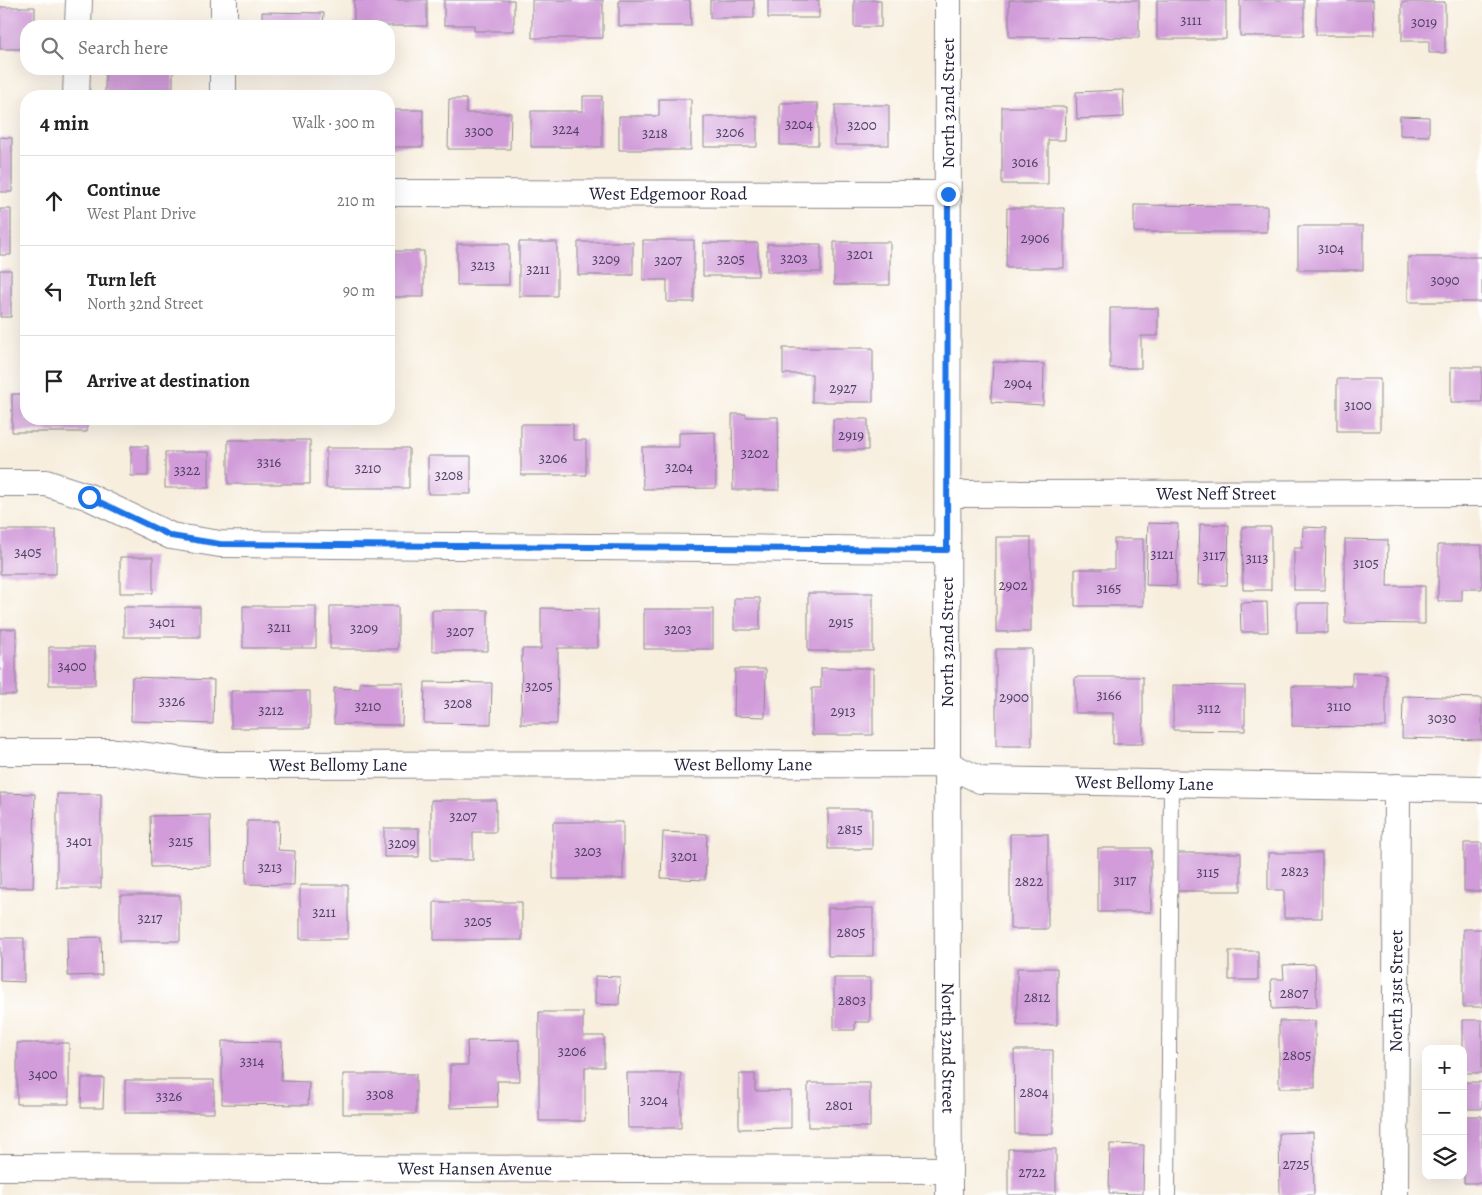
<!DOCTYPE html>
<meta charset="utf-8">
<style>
:root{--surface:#fff;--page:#f6f6f6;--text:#222;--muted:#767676;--line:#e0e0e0}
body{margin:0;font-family:Alegreya,serif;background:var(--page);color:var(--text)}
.controls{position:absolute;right:15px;bottom:15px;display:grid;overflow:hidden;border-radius:10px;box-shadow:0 5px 20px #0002}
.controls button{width:45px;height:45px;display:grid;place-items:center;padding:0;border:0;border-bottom:1px solid var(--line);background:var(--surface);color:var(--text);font:25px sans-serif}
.stop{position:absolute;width:15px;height:15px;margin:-11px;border:4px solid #1a73e8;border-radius:50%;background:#fff}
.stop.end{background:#1a73e8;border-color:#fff;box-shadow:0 1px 5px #0008}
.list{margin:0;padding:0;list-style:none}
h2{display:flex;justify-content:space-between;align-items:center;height:65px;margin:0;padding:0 20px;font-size:21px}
h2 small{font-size:16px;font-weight:400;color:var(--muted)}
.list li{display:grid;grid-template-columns:32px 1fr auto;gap:15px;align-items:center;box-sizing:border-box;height:90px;padding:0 20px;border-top:1px solid var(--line)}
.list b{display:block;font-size:19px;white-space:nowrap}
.list p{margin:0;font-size:16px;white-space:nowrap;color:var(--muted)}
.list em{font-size:16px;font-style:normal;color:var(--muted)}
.icon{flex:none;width:28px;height:28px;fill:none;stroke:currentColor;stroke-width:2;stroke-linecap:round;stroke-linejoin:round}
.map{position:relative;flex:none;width:1482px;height:1195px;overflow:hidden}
.search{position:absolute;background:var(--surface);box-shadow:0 5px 20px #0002;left:20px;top:20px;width:375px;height:55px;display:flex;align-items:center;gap:12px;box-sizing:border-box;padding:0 18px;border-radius:20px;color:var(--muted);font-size:19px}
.panel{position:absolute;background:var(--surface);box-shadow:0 5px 20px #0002;left:20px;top:90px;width:375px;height:335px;border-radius:20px}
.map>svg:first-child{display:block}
.building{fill:#d19cd9}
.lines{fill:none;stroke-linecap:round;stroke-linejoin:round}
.service-casing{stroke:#8c888c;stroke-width:16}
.minor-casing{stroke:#8c888c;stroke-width:28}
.service{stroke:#fff;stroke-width:14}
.minor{stroke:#fff;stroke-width:26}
.route{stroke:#1a73e8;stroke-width:6}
.labels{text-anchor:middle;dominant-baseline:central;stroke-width:4;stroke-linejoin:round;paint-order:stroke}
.number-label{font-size:15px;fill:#4e4062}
.street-label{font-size:18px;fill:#22223b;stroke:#fff}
</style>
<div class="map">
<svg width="1482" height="1195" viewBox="0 0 1482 1195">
<rect width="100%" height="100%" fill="#fff"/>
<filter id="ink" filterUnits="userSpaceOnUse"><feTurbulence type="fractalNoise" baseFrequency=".02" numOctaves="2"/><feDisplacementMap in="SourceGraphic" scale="10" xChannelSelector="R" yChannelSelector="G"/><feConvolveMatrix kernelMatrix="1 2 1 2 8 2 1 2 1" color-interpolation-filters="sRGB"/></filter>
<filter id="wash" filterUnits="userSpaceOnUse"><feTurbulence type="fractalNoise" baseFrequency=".0096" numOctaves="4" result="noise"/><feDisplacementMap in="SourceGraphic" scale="20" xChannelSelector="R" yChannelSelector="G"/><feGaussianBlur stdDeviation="1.12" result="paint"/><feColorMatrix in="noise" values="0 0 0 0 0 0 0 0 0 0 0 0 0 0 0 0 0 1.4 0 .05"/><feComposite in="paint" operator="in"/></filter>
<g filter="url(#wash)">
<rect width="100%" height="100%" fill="#f7eede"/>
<g id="blocks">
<!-- building -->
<path class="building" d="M354,0H427V26H354Z
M444,0H514V31H474V25H444Z
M532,0H603V38H532Z
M619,0H690L691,26H619Z
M710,0H754V18H710Z
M768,0H819V18H768Z
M854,0H881V27H854Z
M1009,0H1139V38L1009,37Z
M1157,0H1226V39H1157Z
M1240,0H1304V36H1240Z
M1316,0H1373L1374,35H1316Z
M1402,2H1445V53H1429V41H1402Z
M0,7H35V26H26V49H0Z
M262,12L324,13L323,26H262Z
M105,69H173V96H105Z
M1123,90L1124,117L1077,119L1076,92Z
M583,96H602V147H531V111H583Z
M449,99H466V113H511L510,149H448Z
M659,99H691V150H619V116H659Z
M780,103H818V145H780Z
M835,105H889V145H835Z
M1002,107H1066L1065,140H1048V184H1002Z
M389,110H423V147H389Z
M1400,116L1429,117V136L1400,135Z
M704,117H757V147H704Z
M0,137L12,138V192H0Z
M1134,205L1267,206V232H1134Z
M1007,208H1064V268H1006Z
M0,209H11V255H0Z
M1298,226H1363V270H1298Z
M643,240H694V302H667V280H643Z
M519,242H557V296H519Z
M578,242H633V275H578Z
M834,242H890V285H834Z
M703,243H758V276H703Z
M457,244H509V285H457Z
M767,244H821V272H767Z
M389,251H424V297H389Z
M1408,257H1482V302H1408Z
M0,270H11V317H0Z
M1110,308H1158V336H1141V368H1110Z
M783,348H873V402H812V374H783Z
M993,362L1044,364L1043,405L991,402Z
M1451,367H1482V402H1451Z
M1337,379H1380V431H1337Z
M12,394H26V419H87V432H12Z
M732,414H746V417H778L779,490H733Z
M833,419H868V450H833Z
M521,424H573V440H586V475H521Z
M715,432L716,488L643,489L642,447H679V433Z
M228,440H310V484H228Z
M131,446H148V476H131Z
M326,448H409V488H326Z
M165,452H209V488H165Z
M428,456H471V494H428Z
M1148,523L1178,524L1176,586L1146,585Z
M1200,524L1229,525L1227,585H1198Z
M1242,527H1271V590H1243Z
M1303,527L1326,528L1325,590H1294V548H1302Z
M0,530H56V574H0Z
M996,537H1031V632H996Z
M1114,539H1143V606H1075V569H1114Z
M1345,539L1388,540L1387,586H1425V624L1345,623Z
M1438,545H1482V589H1462V601H1438Z
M120,557H153V593H120Z
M808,593H873V651H808Z
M734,598H760V630H734Z
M1267,602L1268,632H1241L1240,603Z
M1297,603H1328V633H1297Z
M243,606H316V648H243Z
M330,606H398V649H330Z
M124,607H200V637H124Z
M541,608L598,609V648H558L557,724H521L522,649H541Z
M644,609H713V649H644Z
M432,610H488V651H432Z
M0,629H16V695H0Z
M49,647H95V685H49Z
M996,649H1032V746H996Z
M821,668H873V735H812V688H821Z
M735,669H766L765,717L734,716Z
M1352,673L1386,674V727L1292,726V686H1352Z
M132,677L214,680L213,724L131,721Z
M1075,677H1143V744H1113V713H1075Z
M360,682H403L402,725L334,724V688L360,689Z
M425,682L492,683L491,724L424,723Z
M1173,685L1245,686V731L1173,730Z
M231,691H310V728H231Z
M1403,696L1482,698V740L1402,738Z
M0,793L35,794L33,888H0Z
M57,794H101V888H57Z
M431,800H496V832H473V860H431Z
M828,809H872V849H828Z
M210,815L211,866L151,867L150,816Z
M247,821H279L278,850L295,851L294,885L246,884Z
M553,822H623V879H553Z
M384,828H419V857H384Z
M663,832L707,834L705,880L661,878Z
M1010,834H1048V929H1010Z
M1464,843H1482V891H1464Z
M1098,848H1151V912H1098Z
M1175,853H1241V891H1175Z
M1268,853H1322V918H1284V890H1268Z
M300,885H348V939H300Z
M120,895H180V941H120Z
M434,902H522V940H434Z
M828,908H873V956H828Z
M1463,929H1482V1007H1463Z
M101,937L102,975L68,976L67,938Z
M0,938H24V982L0,981Z
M1229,951H1258V980H1229Z
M1315,964L1317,1007L1272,1009L1271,979H1284L1283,965Z
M1017,968H1057V1025H1017Z
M595,976L620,977L619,1005L595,1004Z
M834,978H870V1022H855V1030H834Z
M539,1012H583V1036H604V1067H585V1121H539Z
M1463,1020H1482V1073H1463Z
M1279,1021H1315V1088H1279Z
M519,1040L520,1081H497L498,1107L450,1108V1065H468L467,1041Z
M222,1041L282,1042L281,1081L309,1082L308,1105L222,1104Z
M17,1043H69V1104H17Z
M1014,1050H1053V1134H1015Z
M627,1073H681V1128H628Z
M343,1074H416V1114H343Z
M739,1074H755V1091H791V1128L739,1129Z
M82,1078H104L103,1108H81Z
M125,1080H214V1113H125Z
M1465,1082H1482V1109H1465Z
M808,1083H870V1127H808Z
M1464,1116H1482V1183H1464Z
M1313,1132L1314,1195H1280L1279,1133Z
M1110,1144L1144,1145L1143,1194L1109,1193Z
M1008,1149H1056V1195H1008Z"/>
</g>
</g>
<g filter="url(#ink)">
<use href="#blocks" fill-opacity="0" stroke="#8c888c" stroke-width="1"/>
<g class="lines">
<defs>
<path id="service" d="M1168,1195L1171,784"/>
<g id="minor">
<path id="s1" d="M948,0L947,764L949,1195"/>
<path d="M78,26L79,0"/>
<path d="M224,26V0"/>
<path d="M76,96L77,69"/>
<path d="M223,96V69"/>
<path id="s2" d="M389,193L947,194"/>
<path d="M0,483H46L89,497L171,536L220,544L947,550"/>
<path id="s3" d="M948,494L1482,493"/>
<path id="s4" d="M0,752H116L216,765L947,764L980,780L1482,789"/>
<path id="s5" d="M0,1167L949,1170"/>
<path id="s6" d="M1395,1195L1397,787"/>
</g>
</defs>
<!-- service casing -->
<use href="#service" class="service-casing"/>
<!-- minor casing -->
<use href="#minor" class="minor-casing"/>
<!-- service -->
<use href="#service" class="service"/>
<!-- minor -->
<use href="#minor" class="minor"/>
</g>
</g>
<g class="lines" filter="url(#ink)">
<!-- route -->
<path class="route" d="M89,497L171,536L220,544L947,550L948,194"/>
</g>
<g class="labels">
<!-- number labels -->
<g class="number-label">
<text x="1191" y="20">3111</text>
<text x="1424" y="22">3019</text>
<text x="799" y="124">3204</text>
<text x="862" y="125">3200</text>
<text x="566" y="129">3224</text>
<text x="479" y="131">3300</text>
<text x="730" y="132">3206</text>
<text x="655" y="133">3218</text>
<text x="1025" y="162">3016</text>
<text x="1035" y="238">2906</text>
<text x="1331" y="248">3104</text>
<text x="860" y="254">3201</text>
<text x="794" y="258">3203</text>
<text x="606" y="259">3209</text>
<text x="731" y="259">3205</text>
<text x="668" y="260">3207</text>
<text x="483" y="265">3213</text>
<text x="538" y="269">3211</text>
<text x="1445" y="280">3090</text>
<text x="1018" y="383">2904</text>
<text x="843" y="388">2927</text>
<text x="1358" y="405">3100</text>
<text x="851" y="435">2919</text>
<text x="755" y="453">3202</text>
<text x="553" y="458">3206</text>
<text x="269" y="462">3316</text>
<text x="679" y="467">3204</text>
<text x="368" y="468">3210</text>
<text x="187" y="470">3322</text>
<text x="449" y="475">3208</text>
<text x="28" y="552">3405</text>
<text x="1162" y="554">3121</text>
<text x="1214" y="555">3117</text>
<text x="1257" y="558">3113</text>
<text x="1366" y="563">3105</text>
<text x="1013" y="585">2902</text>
<text x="1109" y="588">3165</text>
<text x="162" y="622">3401</text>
<text x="841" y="622">2915</text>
<text x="279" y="627">3211</text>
<text x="364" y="628">3209</text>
<text x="678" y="629">3203</text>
<text x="460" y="631">3207</text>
<text x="72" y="666">3400</text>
<text x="539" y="686">3205</text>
<text x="1109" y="695">3166</text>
<text x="1014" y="697">2900</text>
<text x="172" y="701">3326</text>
<text x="458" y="703">3208</text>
<text x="368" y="706">3210</text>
<text x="1339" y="706">3110</text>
<text x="1209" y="708">3112</text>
<text x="271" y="710">3212</text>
<text x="843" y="711">2913</text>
<text x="1442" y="718">3030</text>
<text x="463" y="816">3207</text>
<text x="850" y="829">2815</text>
<text x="79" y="841">3401</text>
<text x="181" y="841">3215</text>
<text x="402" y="843">3209</text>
<text x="588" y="851">3203</text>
<text x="684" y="856">3201</text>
<text x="270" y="867">3213</text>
<text x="1295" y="871">2823</text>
<text x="1208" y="872">3115</text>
<text x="1125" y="880">3117</text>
<text x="1029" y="881">2822</text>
<text x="324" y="912">3211</text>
<text x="150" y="918">3217</text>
<text x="478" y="921">3205</text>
<text x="851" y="932">2805</text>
<text x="1294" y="993">2807</text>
<text x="1037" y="997">2812</text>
<text x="852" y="1000">2803</text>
<text x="572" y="1051">3206</text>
<text x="1297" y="1055">2805</text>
<text x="252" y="1061">3314</text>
<text x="43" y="1074">3400</text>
<text x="1034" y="1092">2804</text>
<text x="380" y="1094">3308</text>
<text x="169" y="1096">3326</text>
<text x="654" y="1100">3204</text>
<text x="839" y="1105">2801</text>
<text x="1296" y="1164">2725</text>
<text x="1032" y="1172">2722</text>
</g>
<!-- street labels -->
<g class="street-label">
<text transform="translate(948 103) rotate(-90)">North 32nd Street</text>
<text stroke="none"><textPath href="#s2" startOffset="279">West Edgemoor Road</textPath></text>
<text stroke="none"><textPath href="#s3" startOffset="268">West Neff Street</textPath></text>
<text transform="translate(947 642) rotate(-90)">North 32nd Street</text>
<text stroke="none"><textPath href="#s4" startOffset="744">West Bellomy Lane</textPath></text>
<text stroke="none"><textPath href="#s4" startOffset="339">West Bellomy Lane</textPath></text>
<text stroke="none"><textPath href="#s4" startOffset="1149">West Bellomy Lane</textPath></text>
<text stroke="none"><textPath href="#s6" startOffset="204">North 31st Street</textPath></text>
<text stroke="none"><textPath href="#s1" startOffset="1048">North 32nd Street</textPath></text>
<text stroke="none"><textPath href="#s5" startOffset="475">West Hansen Avenue</textPath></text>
</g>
</g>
</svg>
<div class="controls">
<button>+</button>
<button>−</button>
<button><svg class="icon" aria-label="layers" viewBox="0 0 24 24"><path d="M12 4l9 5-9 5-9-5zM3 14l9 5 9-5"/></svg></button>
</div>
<div class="stop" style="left:89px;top:497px"></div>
<div class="stop end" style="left:948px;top:194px"></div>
<div class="search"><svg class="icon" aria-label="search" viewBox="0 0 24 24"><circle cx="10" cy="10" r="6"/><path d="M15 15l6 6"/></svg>Search here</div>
<section class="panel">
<h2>4 min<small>Walk · 300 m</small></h2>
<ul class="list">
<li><svg class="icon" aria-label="ahead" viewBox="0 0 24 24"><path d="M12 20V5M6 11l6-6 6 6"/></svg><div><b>Continue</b><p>West Plant Drive</p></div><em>210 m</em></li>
<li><svg class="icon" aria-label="left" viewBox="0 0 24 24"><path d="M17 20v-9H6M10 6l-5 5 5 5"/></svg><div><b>Turn left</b><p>North 32nd Street</p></div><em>90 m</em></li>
<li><svg class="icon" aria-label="arrive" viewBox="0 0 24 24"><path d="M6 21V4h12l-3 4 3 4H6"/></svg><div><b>Arrive at destination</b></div></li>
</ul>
</section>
</div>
